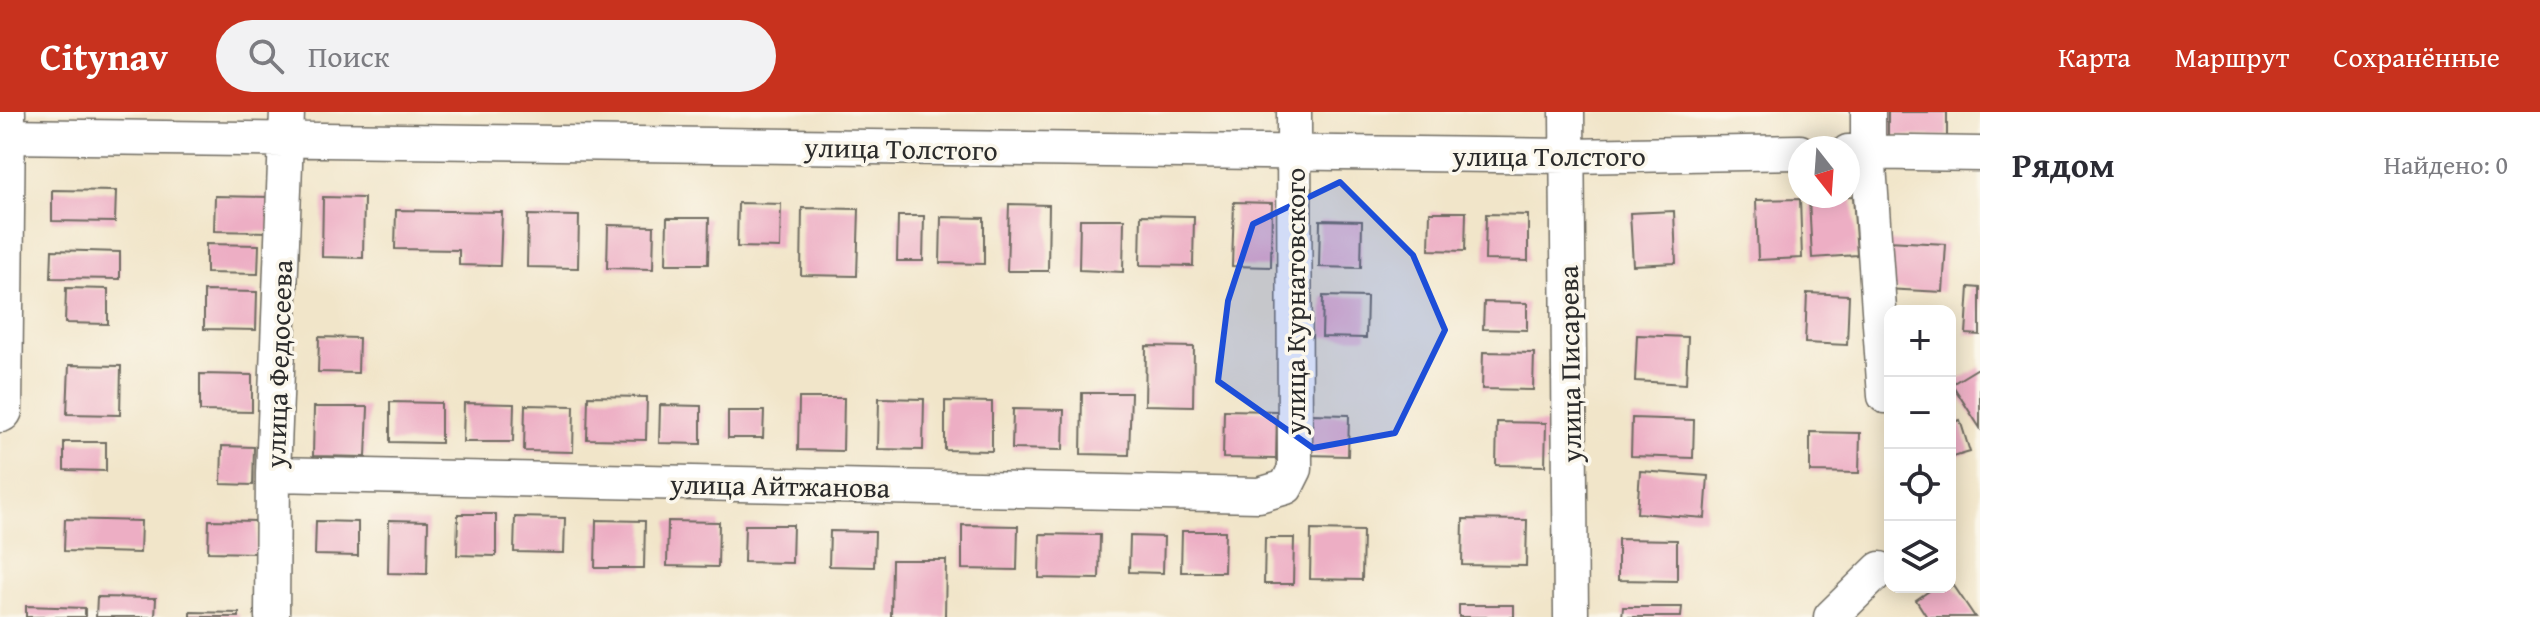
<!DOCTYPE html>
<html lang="ru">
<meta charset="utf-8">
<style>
:root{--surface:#fff;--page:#f2f2f3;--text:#2b2b33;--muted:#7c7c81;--line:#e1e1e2;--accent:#c8321e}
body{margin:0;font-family:"Gentium Book Plus",serif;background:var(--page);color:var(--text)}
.controls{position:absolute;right:24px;bottom:24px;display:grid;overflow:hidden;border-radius:16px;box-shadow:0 4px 20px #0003}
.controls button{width:72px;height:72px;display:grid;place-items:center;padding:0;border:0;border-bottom:2px solid var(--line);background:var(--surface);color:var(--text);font:40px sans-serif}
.compass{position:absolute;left:1788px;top:24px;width:72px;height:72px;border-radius:50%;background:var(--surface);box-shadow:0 4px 20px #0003;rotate:163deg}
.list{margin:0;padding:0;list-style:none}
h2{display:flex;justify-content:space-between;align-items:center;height:104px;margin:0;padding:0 32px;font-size:34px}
h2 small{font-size:26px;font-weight:400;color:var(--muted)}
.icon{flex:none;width:44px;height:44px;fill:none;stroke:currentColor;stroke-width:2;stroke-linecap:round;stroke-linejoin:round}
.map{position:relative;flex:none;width:1980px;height:505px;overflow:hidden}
header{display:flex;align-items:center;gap:48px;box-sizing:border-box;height:112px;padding:0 40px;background:var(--accent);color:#fff}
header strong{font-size:38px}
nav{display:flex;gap:44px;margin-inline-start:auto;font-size:28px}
.search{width:560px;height:72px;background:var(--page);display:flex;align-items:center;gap:20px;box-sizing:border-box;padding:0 28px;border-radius:44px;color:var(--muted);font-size:30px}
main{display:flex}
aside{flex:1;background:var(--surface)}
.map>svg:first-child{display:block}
.building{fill:#edaec4}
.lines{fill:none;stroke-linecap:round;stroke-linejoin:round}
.minor-casing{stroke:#706c62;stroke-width:37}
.secondary-casing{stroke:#706c62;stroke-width:47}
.minor{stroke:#fff;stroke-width:34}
.secondary{stroke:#fff;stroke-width:44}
.marked{fill:#1d4ed8;fill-opacity:0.2;stroke:#1d4ed8;stroke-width:6;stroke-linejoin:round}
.labels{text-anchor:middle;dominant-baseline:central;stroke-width:7;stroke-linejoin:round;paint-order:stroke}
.street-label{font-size:28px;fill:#2b2b2b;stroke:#fbf7ec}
</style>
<header>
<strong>Citynav</strong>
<div class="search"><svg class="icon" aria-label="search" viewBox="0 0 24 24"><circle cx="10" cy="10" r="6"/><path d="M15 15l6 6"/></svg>Поиск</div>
<nav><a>Карта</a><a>Маршрут</a><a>Сохранённые</a></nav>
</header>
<main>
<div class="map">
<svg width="1980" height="505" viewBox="0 0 1980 505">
<rect width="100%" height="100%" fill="#fbf7ec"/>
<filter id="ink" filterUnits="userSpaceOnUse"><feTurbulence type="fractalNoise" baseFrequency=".0125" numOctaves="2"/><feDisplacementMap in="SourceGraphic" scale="16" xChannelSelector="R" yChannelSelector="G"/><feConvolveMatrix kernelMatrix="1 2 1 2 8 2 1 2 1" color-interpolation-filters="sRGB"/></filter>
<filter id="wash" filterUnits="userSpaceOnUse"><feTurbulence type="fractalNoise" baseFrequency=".006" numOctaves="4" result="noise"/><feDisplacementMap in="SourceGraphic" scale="32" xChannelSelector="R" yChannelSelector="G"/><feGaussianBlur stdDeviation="1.8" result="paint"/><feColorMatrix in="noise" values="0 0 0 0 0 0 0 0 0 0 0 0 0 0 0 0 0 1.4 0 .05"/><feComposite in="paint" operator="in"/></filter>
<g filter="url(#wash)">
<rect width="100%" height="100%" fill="#f1e5c9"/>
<g id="blocks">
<!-- building -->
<path class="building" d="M1888,0H1947V24H1888Z
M52,78L116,79L115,110L52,109Z
M215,84L270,85V120L214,119Z
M1853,84L1857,143L1812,146L1809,87Z
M323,85L364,86L363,146L322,145Z
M1800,87L1802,146L1758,148L1756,88Z
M1234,90L1272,91L1271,155L1232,154Z
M738,91L781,92L780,136L737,135Z
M1009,92L1049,93L1048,159H1007Z
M802,96L859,97L857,164L801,163Z
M396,98L502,100L500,154L459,153V138L395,137Z
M1674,99L1676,151L1633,153L1630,101Z
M1430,100H1466L1465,139L1429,138Z
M1486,102L1528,103V149L1485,148Z
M528,103L579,104L578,156L527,155Z
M1141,103L1194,104L1193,154L1140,153Z
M898,104H924L923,149H897Z
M941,105L984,106V152L940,151Z
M667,106H709L708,152H666Z
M1080,107H1124L1123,160L1079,158Z
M1320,108L1362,109L1361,156L1319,155Z
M608,113L654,114L653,157L607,156Z
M1888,129L1946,132L1943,180L1885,177Z
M206,132L259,133L258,162L206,161Z
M52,138L120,140V167L51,166Z
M1969,175L1980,176V223L1966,222Z
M66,176L108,177V212L65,211Z
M204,179L257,180L256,218L204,217Z
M1807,181L1849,183L1847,233L1805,231Z
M1323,184L1367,185L1366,226L1322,225Z
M1484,190L1527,191V218L1483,217Z
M1637,223L1688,225L1686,272L1635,269Z
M319,225L359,226L358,261L318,260Z
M1146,234L1194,235L1193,294L1145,293Z
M1483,240L1534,241L1533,278L1482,277Z
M69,253L121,254L120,303L67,302Z
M1980,255V316L1952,272Z
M200,262L252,263V300L200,299Z
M1082,281H1131L1129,343L1081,342Z
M588,284L647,285L646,328L587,327Z
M799,286H844L843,339L798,338Z
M879,286L924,287L923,338L878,337Z
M945,289L992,290V339L945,338Z
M390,290L441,291V331L390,330Z
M464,291L514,292L513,330H463Z
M525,293L574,294L573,340L524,339Z
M660,293L701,294V332L659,331Z
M314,295H368L366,345L313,344Z
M1013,297L1064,298L1063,338L1012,337Z
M1224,298L1277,299L1276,347L1223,346Z
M728,299H764L763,326H728Z
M1309,302L1349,303L1348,344L1308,343Z
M1632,306L1694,308L1693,346L1631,344Z
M1960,308L1970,340L1950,346V311Z
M1497,310L1546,311L1545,354L1496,353Z
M1810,320L1860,321L1859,361L1810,360Z
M64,330H106V359L64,358Z
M222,334L254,335L253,373L221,372Z
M1640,359L1708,364L1705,406L1637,401Z
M458,402H496V444L457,443Z
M515,405L565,406L564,441L514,440Z
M65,407L141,409L140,441L64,439Z
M1463,407L1527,408L1526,454L1462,453Z
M209,408L257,409L256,441L208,440Z
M389,408L428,409L427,462L388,461Z
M596,408L645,409L644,456H595Z
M316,409L358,410V444L315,443Z
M668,409L719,410L718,455L667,454Z
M745,413H793L792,451L744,450Z
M962,413L1018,414L1017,458L962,457Z
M1311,418L1363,419L1362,468L1310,467Z
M830,419L875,420L874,455L829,454Z
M1182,419H1225L1224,460H1181Z
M1040,422L1100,423L1099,467L1039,466Z
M1130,424L1164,425L1163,461L1129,460Z
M1265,426H1294L1293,472H1264Z
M1618,427L1677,428V469L1618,468Z
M892,448H946L945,505H891Z
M1950,468L1975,505H1927L1916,488L1935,475H1950Z
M97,485L156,486L155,505H96Z
M1459,493H1514V505H1459Z
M26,494L85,496V505H26Z
M1623,495H1682L1681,505H1622Z
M190,500L239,501V505H190Z"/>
</g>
</g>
<g filter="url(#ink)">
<use href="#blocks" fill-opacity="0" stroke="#706c62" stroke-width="2"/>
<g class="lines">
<defs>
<path id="minor" d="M1567,0L1571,505
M1868,0V39L1885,284
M3,24L1567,44L1800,40
M1848,40L1980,42
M273,362L1259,383L1286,375L1295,357L1294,0
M272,505L273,362L287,0
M1831,505L1880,457"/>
<path id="secondary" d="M0,298L3,0"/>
</defs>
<!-- minor casing -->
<use href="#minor" class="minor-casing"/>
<!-- secondary casing -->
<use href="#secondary" class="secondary-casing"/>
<!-- minor -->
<use href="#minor" class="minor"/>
<!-- secondary -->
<use href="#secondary" class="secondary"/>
</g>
</g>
<!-- marked area -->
<path class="marked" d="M1340,70L1413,143L1445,218L1395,321L1313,336L1218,269L1228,189L1253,112Z"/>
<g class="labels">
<!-- street labels -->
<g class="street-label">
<text transform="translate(901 36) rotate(1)">улица Толстого</text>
<text x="1549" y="43">улица Толстого</text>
<text transform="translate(1294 189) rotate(-90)">улица Курнатовского</text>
<text transform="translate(278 252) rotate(-88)">улица Федосеева</text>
<text transform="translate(1569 252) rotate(-91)">улица Писарева</text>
<text transform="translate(780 373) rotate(1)">улица Айтжанова</text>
</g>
</g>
</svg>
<div class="controls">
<button>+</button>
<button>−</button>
<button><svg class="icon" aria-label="locate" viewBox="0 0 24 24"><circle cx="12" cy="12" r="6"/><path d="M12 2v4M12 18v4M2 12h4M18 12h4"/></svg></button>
<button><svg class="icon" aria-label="layers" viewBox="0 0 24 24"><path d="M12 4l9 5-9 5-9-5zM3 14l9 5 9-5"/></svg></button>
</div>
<svg class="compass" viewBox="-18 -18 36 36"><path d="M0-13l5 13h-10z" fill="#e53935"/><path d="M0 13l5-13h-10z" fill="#7c7c81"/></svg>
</div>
<aside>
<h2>Рядом<small>Найдено: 0</small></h2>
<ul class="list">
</ul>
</aside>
</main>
